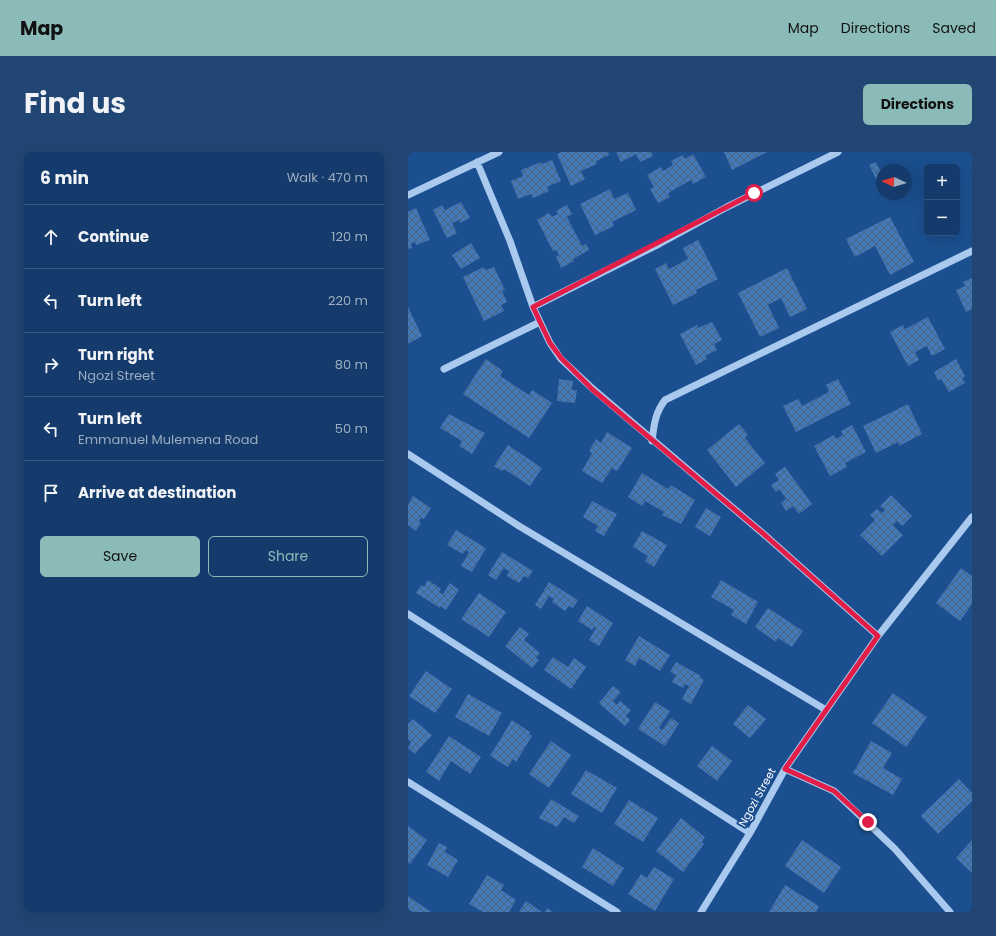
<!DOCTYPE html>
<meta charset="utf-8">
<style>
:root{--surface:#143b6b;--page:#214673;--text:#f1f3f6;--muted:#9dadc1;--line:#33557e;--accent:#8bbbb9}
body{margin:0;font-family:Poppins,sans-serif;background:var(--page);color:var(--text)}
.controls{position:absolute;right:12px;top:12px;display:grid;overflow:hidden;border-radius:6px;box-shadow:0 4px 16px #0002}
.controls button{width:36px;height:36px;display:grid;place-items:center;padding:0;border:0;border-bottom:1px solid var(--line);background:var(--surface);color:var(--text);font:20px sans-serif}
.compass{position:absolute;left:468px;top:12px;width:36px;height:36px;border-radius:50%;background:var(--surface);box-shadow:0 4px 16px #0002;rotate:274deg}
.stop{position:absolute;width:12px;height:12px;margin:-9px;border:3px solid #e11d48;border-radius:50%;background:#fff}
.stop.end{background:#e11d48;border-color:#fff;box-shadow:0 1px 4px #0008}
.list{margin:0;padding:0;list-style:none}
h2{display:flex;justify-content:space-between;align-items:center;height:52px;margin:0;padding:0 16px;font-size:17px}
h2 small{font-size:13px;font-weight:400;color:var(--muted)}
.list li{display:grid;grid-template-columns:26px 1fr auto;gap:12px;align-items:center;box-sizing:border-box;height:64px;padding:0 16px;border-top:1px solid var(--line)}
.list b{display:block;font-size:15px;white-space:nowrap}
.list p{margin:0;font-size:13px;white-space:nowrap;color:var(--muted)}
.list em{font-size:13px;font-style:normal;color:var(--muted)}
.actions{display:flex;gap:8px;padding:12px 16px}
.actions a{flex:1;padding:9px 0;border:1px solid var(--accent);border-radius:6px;text-align:center;font-size:14px;color:var(--accent)}
.actions .main{background:var(--accent);color:#111}
.icon{flex:none;width:22px;height:22px;fill:none;stroke:currentColor;stroke-width:2;stroke-linecap:round;stroke-linejoin:round}
.map{position:relative;flex:none;width:564px;height:760px;overflow:hidden;border-radius:6px}
header{display:flex;align-items:center;gap:24px;box-sizing:border-box;height:56px;padding:0 20px;background:var(--accent);color:#111}
header strong{font-size:19px}
nav{display:flex;gap:22px;margin-inline-start:auto;font-size:14px}
.intro{display:flex;align-items:center;justify-content:space-between;box-sizing:border-box;height:96px;padding:0 24px}
h1{margin:0;font-size:28px}
.button{padding:10px 18px;border-radius:6px;background:var(--accent);color:#111;font-size:14px;font-weight:700}
main{display:flex;gap:24px;padding:0 24px}
aside{flex:1;background:var(--surface);border-radius:6px;box-shadow:0 4px 16px #0002}
.map>svg:first-child{display:block}
.building{fill:url(#building-cross-hatch)}
.lines{fill:none;stroke-linecap:round;stroke-linejoin:round}
.minor{stroke:#a9c9ee;stroke-width:7}
.route{stroke:#e11d48;stroke-width:5}
.labels{text-anchor:middle;dominant-baseline:central;stroke-width:4;stroke-linejoin:round;paint-order:stroke}
.street-label{font-size:11px;fill:#fff;stroke:#1b4f8f}
</style>
<header>
<strong>Map</strong>
<nav><a>Map</a><a>Directions</a><a>Saved</a></nav>
</header>
<div class="intro"><h1>Find us</h1><a class="button">Directions</a></div>
<main>
<aside>
<h2>6 min<small>Walk · 470 m</small></h2>
<ul class="list">
<li><svg class="icon" aria-label="ahead" viewBox="0 0 24 24"><path d="M12 20V5M6 11l6-6 6 6"/></svg><div><b>Continue</b></div><em>120 m</em></li>
<li><svg class="icon" aria-label="left" viewBox="0 0 24 24"><path d="M17 20v-9H6M10 6l-5 5 5 5"/></svg><div><b>Turn left</b></div><em>220 m</em></li>
<li><svg class="icon" aria-label="right" viewBox="0 0 24 24"><path d="M7 20v-9h11M14 6l5 5-5 5"/></svg><div><b>Turn right</b><p>Ngozi Street</p></div><em>80 m</em></li>
<li><svg class="icon" aria-label="left" viewBox="0 0 24 24"><path d="M17 20v-9H6M10 6l-5 5 5 5"/></svg><div><b>Turn left</b><p>Emmanuel Mulemena Road</p></div><em>50 m</em></li>
<li><svg class="icon" aria-label="arrive" viewBox="0 0 24 24"><path d="M6 21V4h12l-3 4 3 4H6"/></svg><div><b>Arrive at destination</b></div></li>
</ul>
<div class="actions"><a class="main">Save</a><a>Share</a></div>
</aside>
<div class="map">
<svg width="564" height="760" viewBox="0 0 564 760">
<defs>
<pattern id="building-cross-hatch" width="8" height="8" patternUnits="userSpaceOnUse"><rect width="8" height="8" fill="#4478b7"/><path d="M0 0l8 8M0 8l8-8" fill="none" stroke="#486282"/></pattern>
</defs>
<rect width="100%" height="100%" fill="#1b4f8f"/>
<!-- building -->
<path class="building" d="M154,0H200L201,3L188,9L189,12L173,19L177,27L163,34L149,2Z
M208,0H243L245,4L232,10L228,2L213,10Z
M316,0H359L324,18Z
M285,2L298,25L285,32L283,28L260,41L262,45L250,51L242,37L246,35L239,23L253,15L255,19L265,13L263,9L275,3L277,7Z
M144,8L153,29L139,35L141,39L125,46L123,42L110,47L103,29L115,24L113,18L133,10L134,12Z
M468,10L474,22V24L468,27L461,13Z
M202,37L206,47L220,41L228,58L204,70L206,74L187,83L172,52Z
M53,50L62,66L52,71L51,68L44,71L49,81L39,86L25,58L34,53L37,58Z
M159,53L164,62L159,65L174,94L178,92L181,98L165,107L166,109L153,116L148,105L151,103L148,98L145,99L129,68L141,61L144,65L150,62L148,59Z
M8,56L22,88L8,93L7,90L3,92L4,96L0,97V60Z
M482,65L506,110L482,123L467,94L447,105L438,87Z
M290,88L310,127L288,138L289,141L265,153L247,117L258,111L261,117L280,107L275,96Z
M63,91L72,106L53,117L44,103Z
M76,115L78,118L86,115L97,138L94,139L99,150L93,153L96,159L76,169L55,125Z
M379,116L399,157L382,165L373,146L360,153L371,176L352,185L330,141Z
M564,126V157L558,160L548,138L557,134L555,130Z
M0,155L14,184L0,192Z
M520,165L537,197L524,204L519,194L507,200L511,208L500,214L482,180L495,173L497,177Z
M304,170L314,188L306,192L309,198L297,204L299,207L288,213L272,182L289,173L290,176Z
M78,207L95,219L92,224L121,243L124,238L144,251L121,286L55,242Z
M548,207L557,224L554,226L557,231L541,240L533,227L530,229L526,220Z
M151,227L165,229L164,238H169L167,251L149,249Z
M430,227L443,252L388,280L375,254L390,247L394,254L421,240L418,233Z
M500,252L514,282L491,294L490,290L468,301L455,274Z
M41,262L77,281L64,302L51,294L54,289L32,276Z
M331,272L340,283L337,286L357,311L328,335L299,298Z
M444,273L458,300L437,311L439,315L422,324L406,294L426,283L428,287L435,283L433,279Z
M199,280L224,296L209,319L204,316L194,331L174,319L184,301L181,299L188,287L193,291Z
M100,293L134,316L122,334L96,317L94,319L86,314Z
M377,315L404,352L391,362L385,354L378,359L373,351L378,347L371,337L368,340L363,333L371,328L367,322Z
M234,321L260,337L263,333L287,348L273,372L254,363L256,360L237,349L234,354L220,345Z
M483,343L504,364L494,374L489,369L485,373L495,383L474,404L452,383L467,368L462,363L469,357L474,361L477,358L472,354Z
M5,344L23,356L16,367L13,366L11,369L13,371L8,379L0,373V353Z
M184,349L209,362L196,384L187,379L190,374L175,365Z
M298,356L313,365L302,384L287,375Z
M48,378L78,396L64,420L53,414L61,400L58,398L55,402L39,393Z
M234,379L259,393L246,415L237,409L240,404L225,395Z
M94,400L125,419L120,426L116,424L111,431L99,424L101,419L96,416L88,428L80,423Z
M553,416L564,424V452L552,469L528,451Z
M20,428L33,437L31,440L35,442L42,431L51,438L38,458L33,454L32,456L8,441L13,433L16,435Z
M313,428L350,450L338,472L323,463L326,458L303,445Z
M141,430L170,448L165,456L161,454L157,459L144,450L146,447L141,444L133,457L127,453Z
M71,441L98,460L81,485L53,467Z
M179,454L205,471L191,494L181,488L188,476L186,475L184,478L170,469Z
M360,456L395,479L384,495L370,486L368,490L347,475Z
M112,475L121,482L116,488L132,501L128,506L131,508L124,516L97,494Z
M231,484L262,503L252,519L231,506L227,514L217,508Z
M145,505L160,515L166,506L178,515L163,537L136,518Z
M268,510L293,524L292,526L296,528L283,552L274,547L281,534L277,532L275,536L264,530L268,523L262,520Z
M18,519L44,537L27,561L1,544Z
M205,534L213,540L205,549L209,553L212,549L223,558L218,564L222,568L217,574L191,551Z
M485,541L519,565L498,595L464,571Z
M60,542L94,561L81,584L47,565Z
M247,550L262,559L251,576L254,578L263,566L271,571L257,594L230,577Z
M340,553L358,567L342,586L325,572Z
M5,567L24,583L7,602L0,596L3,590L0,587V572Z
M104,568L122,580L121,582L124,584L108,610L105,607L100,615L82,604Z
M41,584L73,605L62,622L43,609L31,629L18,620Z
M143,589L163,603L141,636L121,622Z
M463,589L484,601L475,616L494,627L485,643L445,621Z
M304,594L324,609L309,629L289,614Z
M178,618L209,636L194,661L163,642Z
M551,627L564,641V649L530,682L513,664Z
M143,647L171,664L166,671L156,665L149,675L131,666Z
M221,648L250,666L235,690L206,672Z
M273,666L297,685L294,690L296,692L275,720L248,699Z
M0,674L19,688L2,712L0,710Z
M394,688L433,715L416,741L377,714Z
M564,688V721L548,706Z
M31,691L39,695L37,700L50,708L40,725L19,713Z
M185,696L216,716L205,734L174,715Z
M246,715L266,727L247,759L220,742L233,722L239,726Z
M79,723L96,733L93,738L108,748L101,760H75L61,752Z
M377,733L411,754L408,760H361Z
M0,744L23,760H0Z
M118,749L134,760H111Z
M139,756L145,760H137Z"/>
<g class="lines">
<!-- minor -->
<path class="minor" d="M69,10L102,89L125,155L142,191L153,207L185,237L358,384L470,484
M0,43L91,0
M125,155L251,92L319,55L430,0
M36,217L132,170
M244,289C246,273 247,261 257,248L564,99
M0,302L111,374L418,558
M0,462L342,681
M377,617L426,639L487,697L542,760
M0,630L209,760
M293,760L342,681L377,617L470,484L564,365"/>
</g>
<g class="lines">
<!-- route -->
<path class="route" d="M346,41L125,155L142,191L154,207L185,238L358,384L470,484L377,617L426,639L460,670"/>
</g>
<g class="labels">
<!-- street labels -->
<g class="street-label">
<text transform="translate(349 645) rotate(-61)">Ngozi Street</text>
</g>
</g>
</svg>
<div class="controls">
<button>+</button>
<button>−</button>
</div>
<svg class="compass" viewBox="-18 -18 36 36"><path d="M0-13l5 13h-10z" fill="#e53935"/><path d="M0 13l5-13h-10z" fill="#9dadc1"/></svg>
<div class="stop" style="left:346px;top:41px"></div>
<div class="stop end" style="left:460px;top:670px"></div>
</div>
</main>
